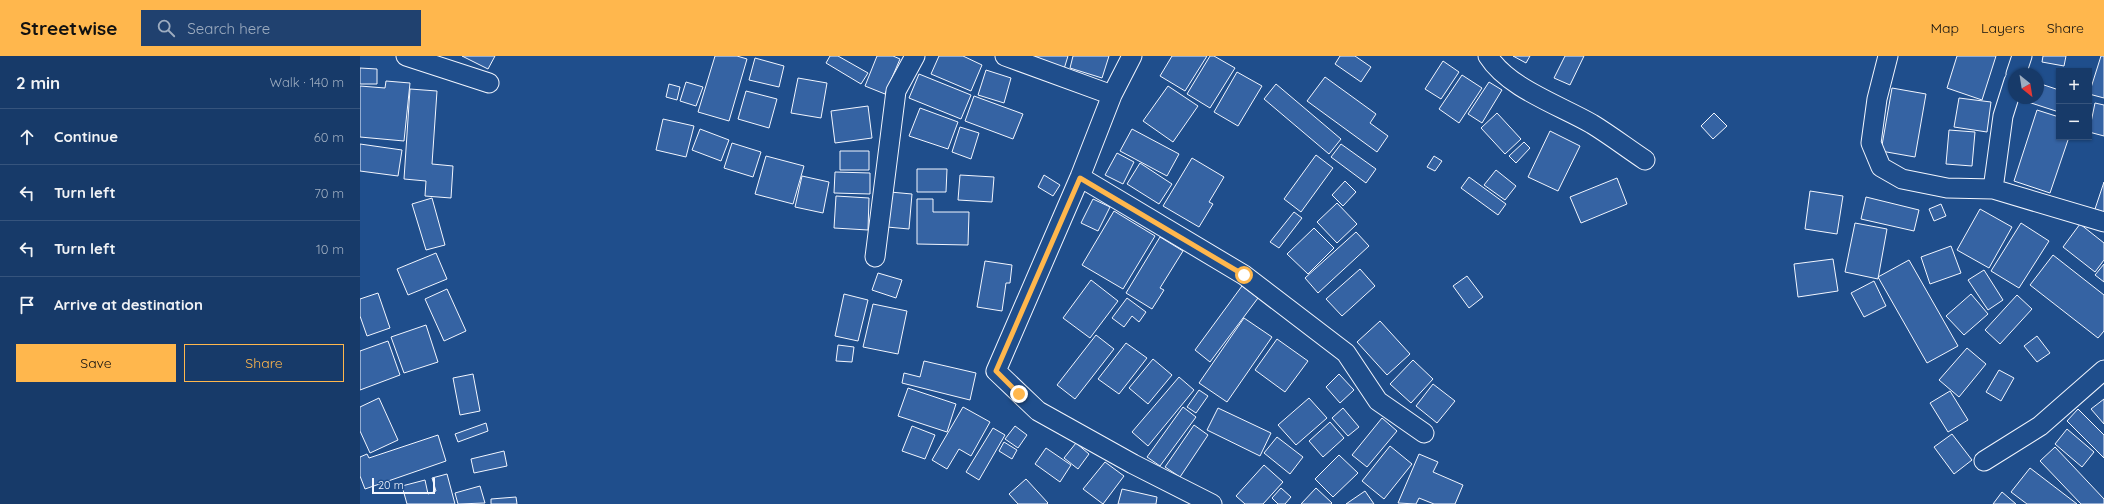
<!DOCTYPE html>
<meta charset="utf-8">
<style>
:root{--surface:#173a69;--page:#20416f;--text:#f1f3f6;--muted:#9eadc0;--line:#36547d;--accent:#ffb74d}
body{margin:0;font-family:Quicksand,sans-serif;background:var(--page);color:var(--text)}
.controls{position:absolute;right:12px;top:12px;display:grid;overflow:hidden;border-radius:0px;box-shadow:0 1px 3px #0004}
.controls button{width:36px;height:36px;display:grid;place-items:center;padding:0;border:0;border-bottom:1px solid var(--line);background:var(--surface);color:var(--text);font:20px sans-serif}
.compass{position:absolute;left:1648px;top:12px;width:36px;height:36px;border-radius:50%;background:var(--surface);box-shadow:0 1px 3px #0004;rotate:150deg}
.scale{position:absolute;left:12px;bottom:10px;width:63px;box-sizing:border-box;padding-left:4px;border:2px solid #f2f6ff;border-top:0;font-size:11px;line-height:14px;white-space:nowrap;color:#f2f6ff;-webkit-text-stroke:3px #1f4e8c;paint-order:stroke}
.stop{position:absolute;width:12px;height:12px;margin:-9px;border:3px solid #ffb74d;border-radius:50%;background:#fff}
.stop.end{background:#ffb74d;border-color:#fff;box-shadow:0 1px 4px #0008}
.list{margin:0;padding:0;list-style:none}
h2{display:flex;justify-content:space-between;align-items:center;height:52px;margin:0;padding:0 16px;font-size:17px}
h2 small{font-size:13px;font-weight:400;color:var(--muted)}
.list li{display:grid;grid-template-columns:26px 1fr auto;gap:12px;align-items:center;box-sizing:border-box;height:56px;padding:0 16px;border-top:1px solid var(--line)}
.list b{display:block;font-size:15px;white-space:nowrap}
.list em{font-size:13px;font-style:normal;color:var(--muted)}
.actions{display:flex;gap:8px;padding:12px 16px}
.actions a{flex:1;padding:9px 0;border:1px solid var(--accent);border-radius:0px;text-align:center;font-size:14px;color:var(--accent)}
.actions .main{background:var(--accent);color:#111}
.icon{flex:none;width:22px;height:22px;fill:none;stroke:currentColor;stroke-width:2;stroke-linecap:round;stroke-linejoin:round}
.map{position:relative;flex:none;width:1744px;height:448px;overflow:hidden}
header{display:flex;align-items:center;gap:24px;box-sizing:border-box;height:56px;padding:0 20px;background:var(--accent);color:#111}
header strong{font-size:19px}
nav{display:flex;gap:22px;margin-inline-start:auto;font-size:14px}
.search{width:280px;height:36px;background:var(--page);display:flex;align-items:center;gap:10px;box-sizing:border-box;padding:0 14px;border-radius:0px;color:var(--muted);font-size:15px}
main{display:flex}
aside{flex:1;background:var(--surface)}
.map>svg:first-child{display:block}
.building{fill:#3563a3;stroke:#f2f6ff}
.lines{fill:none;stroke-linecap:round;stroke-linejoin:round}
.minor-casing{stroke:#f2f6ff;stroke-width:21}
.minor{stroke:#1f4e8c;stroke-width:19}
.route{stroke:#ffb74d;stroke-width:5}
</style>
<header>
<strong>Streetwise</strong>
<div class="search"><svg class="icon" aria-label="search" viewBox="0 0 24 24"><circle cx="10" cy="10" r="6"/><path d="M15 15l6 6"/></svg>Search here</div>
<nav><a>Map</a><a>Layers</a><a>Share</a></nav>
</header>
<main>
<aside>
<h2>2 min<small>Walk · 140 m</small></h2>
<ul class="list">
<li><svg class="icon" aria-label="ahead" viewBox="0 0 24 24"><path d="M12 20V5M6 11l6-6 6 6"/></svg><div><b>Continue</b></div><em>60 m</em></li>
<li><svg class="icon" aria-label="left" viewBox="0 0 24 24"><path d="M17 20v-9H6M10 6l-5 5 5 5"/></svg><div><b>Turn left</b></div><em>70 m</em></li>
<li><svg class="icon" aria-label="left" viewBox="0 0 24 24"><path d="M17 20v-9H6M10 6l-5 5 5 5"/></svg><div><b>Turn left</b></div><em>10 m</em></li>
<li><svg class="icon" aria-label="arrive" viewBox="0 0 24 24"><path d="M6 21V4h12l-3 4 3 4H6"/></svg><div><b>Arrive at destination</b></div></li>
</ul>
<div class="actions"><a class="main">Save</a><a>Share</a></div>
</aside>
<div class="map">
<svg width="1744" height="448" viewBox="0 0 1744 448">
<rect width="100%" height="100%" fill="#1f4e8c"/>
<!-- building -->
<path class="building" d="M102,0H135L128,13Z
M355,0H377L387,3L369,65L338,56Z
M470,0H478L508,17L501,28L466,7Z
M517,0H533L540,3L525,38L505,30Z
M579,0H603L622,9L611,35L571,18Z
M667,0H708L704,13Z
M713,0H749L742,22L710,12Z
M812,0H847L825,35L800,20Z
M850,0H854L875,12L850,52L827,38Z
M980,0H995L1011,11L1001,26L975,8Z
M1153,0H1170L1166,7Z
M1205,0H1224L1210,29L1194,22Z
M1597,0H1636L1622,44L1587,32Z
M1683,0H1706L1704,10L1682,6Z
M1741,0H1744V42L1729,38Z
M395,2L424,10L419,31L389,24Z
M1083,5L1099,16L1081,43L1065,33Z
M0,12L17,13V28H0Z
M626,14L651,22L644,47L618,39Z
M877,16L902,30L878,70L854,56Z
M559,18L611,39L601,63L549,42Z
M1102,19L1122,32L1099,67L1079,53Z
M965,21L1016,58L1010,67L1028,80L1017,96L947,45Z
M438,22L467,27L461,62L431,57Z
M26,25L50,27L44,85L0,81V30L25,32Z
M326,26L343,31L336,50L320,45Z
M1129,26L1142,34L1122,67L1108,58Z
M1678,27L1699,34V56L1668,46L1670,42H1678Z
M309,28L320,31L317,44L306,41Z
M916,28L981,83L969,98L904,43Z
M808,30L838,50L813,86L783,65Z
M1532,32L1566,38L1555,101L1521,95Z
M50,33L77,35L72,108L93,110L91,142L65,140L66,125L44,123Z
M386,35L417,43L409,72L378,63Z
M614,40L663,58L653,83L605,65Z
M1599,42L1631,46L1627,76L1594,71Z
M1735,47L1744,49V80L1729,76Z
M508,50L512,82L475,87L471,55Z
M560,52L598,66L588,93L549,80Z
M1677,54L1699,61V81H1709L1690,137L1654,125Z
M1137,57L1161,83L1145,98L1121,72Z
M1354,57L1367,70L1353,83L1341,70Z
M303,63L334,70L326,101L296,94Z
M600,71L619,77L611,103L592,96Z
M340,73L369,84L361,105L332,94Z
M772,73L819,98L807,120L760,95Z
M1589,74L1615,76L1612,110L1586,108Z
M1190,75L1220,90L1198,135L1168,121Z
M1164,86L1170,92L1156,107L1149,100Z
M372,87L401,96L393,121L364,112Z
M0,88L42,94L38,120L0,115Z
M981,88L1016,113L1006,127L971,101Z
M480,95H509V114H480Z
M757,97L774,106L763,128L745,119Z
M956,99L973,112L941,156L924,143Z
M406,100L444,110L433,148L395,138Z
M1074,100L1082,105L1075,115L1067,111Z
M832,102L864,121L849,146L853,148L839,171L803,150Z
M780,107L812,128L799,148L767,128Z
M557,113H587L586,136H557Z
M1136,114L1156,130L1145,144L1124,129Z
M475,116L510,117V138L474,137Z
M600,119L634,121L632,146L598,144Z
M684,119L700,129L693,140L678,131Z
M442,120L469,126L463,157L435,151Z
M1109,121L1146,148L1138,159L1101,132Z
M1257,122L1267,148L1221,167L1210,141Z
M985,125L996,136L983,150L972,139Z
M1744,126V156L1735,153Z
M1450,135L1483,140L1477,178L1445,173Z
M530,136L552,138L549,173L527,171Z
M476,140L509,142L508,174L474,172Z
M1506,141L1559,154L1554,175L1501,163Z
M72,142L85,189L66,194L52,148Z
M557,143H573V156H609L608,189L557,188Z
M733,143L750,151L738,175L721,167Z
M977,147L997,168L977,187L957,166Z
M1581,148L1586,160L1574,165L1569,153Z
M1620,153L1652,171L1629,212L1597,194Z
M754,155L795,180L763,233L722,209Z
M934,156L942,162L919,192L910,186Z
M1495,167L1527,173L1518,223L1485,216Z
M1661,167L1689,185L1659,232L1631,215Z
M1720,168L1744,187V204L1735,216L1703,191Z
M954,172L974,192L948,218L927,198Z
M996,176L1009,190L958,237L945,222Z
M800,181L823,195L800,232L804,234L792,253L766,237Z
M1591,190L1601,217L1570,228L1561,201Z
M76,197L87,223L48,239L37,213Z
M1693,199L1744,239V275L1738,282L1670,229Z
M1473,203L1478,235L1438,241L1434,208Z
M1549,204L1598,290L1567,307L1518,221Z
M625,205L652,209L650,227H646L642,255L617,251Z
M1744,208V226L1735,219Z
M1000,213L1015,230L982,260L966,243Z
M1624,214L1643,244L1628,254L1608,224Z
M518,217L542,224L536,242L512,234Z
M1107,220L1123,241L1109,252L1093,230Z
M731,224L758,245L730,282L703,262Z
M1514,225L1526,250L1504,261L1491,237Z
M882,230L898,242L850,306L835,294Z
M87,233L106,275L84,285L65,243Z
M18,237L30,272L7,280L0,260V243Z
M484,238L508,244L498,285L475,280Z
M1611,238L1628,258L1604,279L1586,260Z
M1657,239L1672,253L1640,288L1625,274Z
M767,242L786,256L779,266L772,260L764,271L752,262Z
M513,248L547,255L538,298L503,291Z
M884,262L912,281L867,346L839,327Z
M1020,265L1050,298L1027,319L997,286Z
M66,269L78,306L44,317L31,281Z
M736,279L754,293L715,343L697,329Z
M1677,280L1690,297L1677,306L1664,290Z
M917,283L948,305L925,336L895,314Z
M28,285L40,319L0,334V295Z
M766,287L787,302L759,338L738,323Z
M478,289L494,291L492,306L476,305Z
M1607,292L1626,308L1599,341L1579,324Z
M793,303L812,319L788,348L769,332Z
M1053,304L1073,323L1051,347L1030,328Z
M564,305L616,317L610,344L542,327L544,317L560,321Z
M1639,314L1654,322L1641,345L1626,336Z
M113,318L120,355L100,359L93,322Z
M979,318L994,334L980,347L966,331Z
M819,321L834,334L788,390L772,376Z
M1073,328L1095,345L1077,367L1056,350Z
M548,332L596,348L587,376L538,360Z
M839,334L848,340L836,357L827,351Z
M1590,335L1608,364L1588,376L1570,347Z
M19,342L38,384L10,397L0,375V351Z
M949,342L967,362L936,389L918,369Z
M1744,343V368L1731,353Z
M603,351L630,366L611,400L599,393L587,413L572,404Z
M823,351L836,361L800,410L787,401Z
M858,352L911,377L900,400L847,374Z
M983,352L999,371L988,380L972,362Z
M1718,353L1744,379V402L1707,365Z
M1022,362L1037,375L1007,411L992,399Z
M970,366L984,382L963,401L949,385Z
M126,367L128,375L98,386L95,378Z
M834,369L848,379L820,421L805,411Z
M552,370L575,379L565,403L542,395Z
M655,370L667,379L658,392L645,383Z
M633,372L645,379L619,424L606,416Z
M1707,373L1734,396L1722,411L1695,388Z
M1592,378L1612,404L1594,418L1574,391Z
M78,379L86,405L5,433L0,420V401L7,398L9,402Z
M917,381L943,401L930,418L904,397Z
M644,386L657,394L652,403L639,395Z
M716,387L729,398L718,413L704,402Z
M1030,390L1052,408L1024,443L1002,425Z
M1695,391L1744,443V448H1721L1680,405Z
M686,392L711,409L700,426L675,408Z
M144,395L147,410L114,417L111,403Z
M1059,398L1078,406L1073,416L1103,429L1095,448H1074L1059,442L1056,448L1038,447Z
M979,399L998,417L973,441L955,423Z
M745,406L764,420L743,448L723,433Z
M904,409L923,426L903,448H885L876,440Z
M1670,412L1717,448H1667L1651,436Z
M87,418L95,448H47L42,430L65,424L68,438L76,435L72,422Z
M666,423L688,447L687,448H658L649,438Z
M120,430L125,447L98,448L95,437Z
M921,432L931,441L925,448H918L912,442Z
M956,432L972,447L971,448H941Z
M762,433L797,441L796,448H758Z
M1005,435L1014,448H986Z
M1642,436L1656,448H1633Z
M156,441L157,448H131V443Z"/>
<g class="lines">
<defs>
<path id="minor" d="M46,0L129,27
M645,0L752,39
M772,0L752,39L720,121L636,315L678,355L773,408L852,448
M1128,0C1148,32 1199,49 1232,68C1250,79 1267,92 1285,104
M1528,0L1517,43L1511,87L1521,111L1542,123L1587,132L1633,133L1744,166
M1656,18L1662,0
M720,121L884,219L986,297L1018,345L1064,377
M1633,133L1643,60L1654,25
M515,201L536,35L555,0
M1624,405L1680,370L1744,314"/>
</defs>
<!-- minor casing -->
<use href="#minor" class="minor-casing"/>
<!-- minor -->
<use href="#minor" class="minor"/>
</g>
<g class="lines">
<!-- route -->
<path class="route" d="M659,338L636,315L720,122L884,219"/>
</g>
</svg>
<div class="controls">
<button>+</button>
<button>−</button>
</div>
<svg class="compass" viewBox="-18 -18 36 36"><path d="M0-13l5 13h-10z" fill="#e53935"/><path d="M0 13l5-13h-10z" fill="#9eadc0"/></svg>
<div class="scale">20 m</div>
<div class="stop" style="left:884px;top:219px"></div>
<div class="stop end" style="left:659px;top:338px"></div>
</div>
</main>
